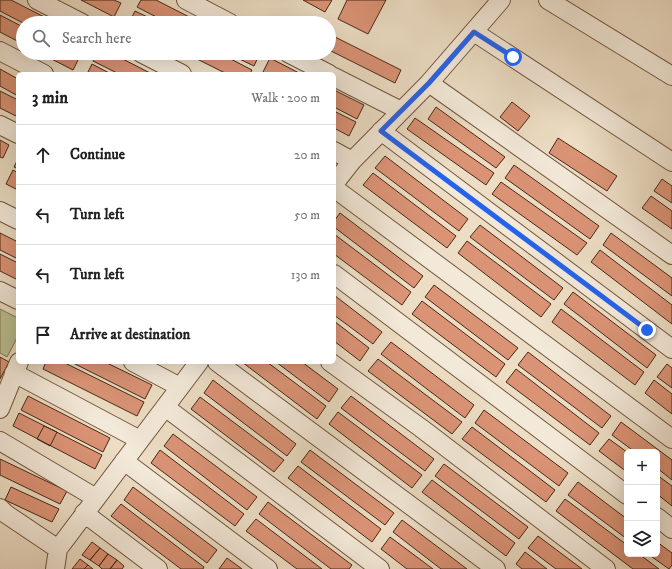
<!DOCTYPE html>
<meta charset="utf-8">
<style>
:root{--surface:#fff;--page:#f6f6f6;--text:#202124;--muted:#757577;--line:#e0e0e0}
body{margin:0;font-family:"IM FELL DW Pica",serif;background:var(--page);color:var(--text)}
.controls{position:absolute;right:12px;bottom:12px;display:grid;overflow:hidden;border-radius:6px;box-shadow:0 4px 16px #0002}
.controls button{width:36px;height:36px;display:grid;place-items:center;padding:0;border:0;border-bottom:1px solid var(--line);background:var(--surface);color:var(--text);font:20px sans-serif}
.stop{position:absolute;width:12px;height:12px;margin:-9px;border:3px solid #2563eb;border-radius:50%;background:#fff}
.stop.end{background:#2563eb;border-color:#fff;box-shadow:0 1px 4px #0008}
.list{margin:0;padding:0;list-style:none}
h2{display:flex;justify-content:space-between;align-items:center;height:52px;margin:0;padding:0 16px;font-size:17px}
h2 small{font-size:13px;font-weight:400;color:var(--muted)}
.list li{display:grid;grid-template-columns:26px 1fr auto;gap:12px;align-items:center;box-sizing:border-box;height:60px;padding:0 16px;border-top:1px solid var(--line)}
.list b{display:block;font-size:15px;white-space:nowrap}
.list em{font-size:13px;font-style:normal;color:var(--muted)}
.icon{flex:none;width:22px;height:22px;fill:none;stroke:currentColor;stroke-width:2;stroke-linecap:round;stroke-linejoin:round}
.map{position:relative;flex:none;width:672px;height:569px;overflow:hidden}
.search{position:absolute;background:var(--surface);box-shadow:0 4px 16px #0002;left:16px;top:16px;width:320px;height:44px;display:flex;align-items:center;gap:10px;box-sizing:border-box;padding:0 14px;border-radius:22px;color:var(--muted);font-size:15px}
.panel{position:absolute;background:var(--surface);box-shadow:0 4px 16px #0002;left:16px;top:72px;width:320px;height:292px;border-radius:6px}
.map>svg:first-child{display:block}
.green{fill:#bac092;stroke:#827453}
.building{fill:#db9376;stroke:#492814}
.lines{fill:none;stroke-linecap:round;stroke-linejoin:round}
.street-casing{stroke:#725540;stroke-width:20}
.street{stroke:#f3e9d9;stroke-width:18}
.route{stroke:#2563eb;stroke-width:5}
</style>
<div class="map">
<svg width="672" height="569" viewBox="0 0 672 569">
<rect width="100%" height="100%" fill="#ecddc4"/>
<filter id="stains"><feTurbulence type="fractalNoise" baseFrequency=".005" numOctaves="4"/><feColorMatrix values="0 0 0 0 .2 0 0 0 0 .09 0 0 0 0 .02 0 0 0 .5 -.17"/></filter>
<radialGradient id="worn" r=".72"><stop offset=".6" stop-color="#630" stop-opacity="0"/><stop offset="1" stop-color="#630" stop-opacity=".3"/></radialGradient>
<!-- green -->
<path class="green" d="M0,309L18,318V336L7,357L0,353Z"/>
<!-- building -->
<path class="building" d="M0,0H11L56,23H23L0,11Z
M81,0H114L121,3L114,17Z
M141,0H156L201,23H168L137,7Z
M303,0H332L325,12Z
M347,0H386L368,34L338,19Z
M135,11L160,23H129Z
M0,15L23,27V44L0,32Z
M329,34L401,70L395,83L329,50Z
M40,53H74L80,56L73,70Z
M97,53H111L152,74H119L93,61Z
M185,53H219L252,70L250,74H227Z
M227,53H260L254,66Z
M270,58L301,74H267L263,72Z
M92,64L111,74H87Z
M0,69L18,79V96L0,86Z
M334,90L364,105L357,119L334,107Z
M0,91L18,100V117L0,108Z
M512,102L530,116L518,131L500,117Z
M436,107L505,157L496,168L428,119Z
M334,111L356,122L349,136L334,128Z
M415,118L494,173L486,185L407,129Z
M558,138L617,176L607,191L549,153Z
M0,140L9,145L3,158L0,157Z
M385,156L468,219L459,231L375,168Z
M18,159V169L14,167Z
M514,165L599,226L590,239L505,178Z
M13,170L18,173V190L6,184Z
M373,173L456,236L447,248L363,185Z
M662,179L672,186V203L654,191Z
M501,182L587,243L577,255L492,194Z
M651,196L672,211V229L642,208Z
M340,213L423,276L414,288L334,227V221Z
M480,225L563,288L554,300L470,237Z
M0,233L18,242V259L0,250Z
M611,233L672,278V296L603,245Z
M334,234L411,292L402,305L334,254Z
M467,241L551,304L541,317L458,253Z
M600,250L672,305V324L591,262Z
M0,254L18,263V280L0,271Z
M434,285L518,348L508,360L425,297Z
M573,292L656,355L647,368L564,304Z
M334,295L382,332L373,344L334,315Z
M422,301L505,364L496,377L412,314Z
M561,309L644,372L635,385L552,322Z
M334,321L369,348L360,361L334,341Z
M391,342L474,405L465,418L381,354Z
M528,352L611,416L602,428L518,365Z
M0,357L9,362L0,379Z
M378,359L462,422L452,434L368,371Z
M46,362H63L144,402L137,416L43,369Z
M71,362H105L152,385L145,399Z
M242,362H267L326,406L317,419Z
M276,362H302L338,389L329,402Z
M667,364L672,368V388L657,377Z
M516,369L599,433L590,445L506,382Z
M213,380L296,444L287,456L204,393Z
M654,380L672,394V414L645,393Z
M28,396L110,438L103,452L21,410Z
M351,396L434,459L425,471L341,408Z
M200,397L284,460L274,472L191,409Z
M484,410L568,473L559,486L475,423Z
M338,412L422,475L412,488L329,424Z
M19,413L102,455L95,469L13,426Z
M621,422L672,460V480L657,468V452H635L612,435Z
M44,426L57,432L50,446L37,439Z
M472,427L555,490L546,502L462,439Z
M173,434L257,497L247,510L164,446Z
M609,439L627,452V472L599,451Z
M160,450L244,514L235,526L151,463Z
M310,450L394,513L385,525L301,462Z
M0,459L67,491L60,504L0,475Z
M444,464L528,527L519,539L435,476Z
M298,466L381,529L372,542L288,478Z
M657,475L672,486V506L657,494Z
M432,480L515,543L506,556L422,492Z
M578,482L627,519V539L568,495Z
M11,487L59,509L52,522L5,500Z
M133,487L217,550L207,563L124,500Z
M565,499L627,545V554H639L659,569H633L556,511Z
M268,502L352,565L349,569H331L259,514Z
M121,504L204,567L203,569H181L111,516Z
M256,519L322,569H297L246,531Z
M402,520L467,569H441L393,532Z
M538,536L582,569H556L528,548Z
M390,537L433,569H407L381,549Z
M92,542L100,548L90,560L82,555Z
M657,542L672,553V565L669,569L648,554H657Z
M100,548L108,554L99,566L90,560Z
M525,552L547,569H522L516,564Z
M108,554L117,560L110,569H102L99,566Z
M227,558L242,569H219Z
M80,559L88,565L84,569H72Z
M117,560L124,566L122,569H110Z
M88,565L93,569H84Z"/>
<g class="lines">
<defs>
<path id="street" d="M37,0L82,23
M186,0L230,23
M548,0L672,76
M474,32L672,162
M0,51L44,74
M141,53L182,74
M288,53L329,74
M334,77L401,111
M429,83L672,255
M0,125L18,134
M381,131L672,349
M334,151L352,161
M334,184L352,161L429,83L501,0
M334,188L672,439
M0,211L18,220
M334,274L627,495
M0,291L18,300
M133,362L180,387
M217,362L496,569
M330,362L421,428L606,569
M14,373L140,440
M165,407L380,569
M0,409L19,362
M0,441L96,498
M124,461L268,569
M0,508L6,514L58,549
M84,513L158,569
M657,517L672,529
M55,569L58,549L199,362"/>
</defs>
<!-- street casing -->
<use href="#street" class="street-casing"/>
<!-- street -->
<use href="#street" class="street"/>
</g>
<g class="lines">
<!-- route -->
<path class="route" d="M513,57L474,32L429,83L381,131L647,330"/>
</g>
<rect width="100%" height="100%" filter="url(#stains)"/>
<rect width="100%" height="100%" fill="url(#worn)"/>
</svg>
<div class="controls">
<button>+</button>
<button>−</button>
<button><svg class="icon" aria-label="layers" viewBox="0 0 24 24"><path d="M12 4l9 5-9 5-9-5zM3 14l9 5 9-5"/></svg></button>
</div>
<div class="stop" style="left:513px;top:57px"></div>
<div class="stop end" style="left:647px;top:330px"></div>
<div class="search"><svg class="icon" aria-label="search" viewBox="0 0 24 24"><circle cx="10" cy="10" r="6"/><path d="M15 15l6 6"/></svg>Search here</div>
<section class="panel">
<h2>3 min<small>Walk · 200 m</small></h2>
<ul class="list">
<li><svg class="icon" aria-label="ahead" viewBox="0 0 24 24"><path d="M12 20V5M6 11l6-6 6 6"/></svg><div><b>Continue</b></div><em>20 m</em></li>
<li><svg class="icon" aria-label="left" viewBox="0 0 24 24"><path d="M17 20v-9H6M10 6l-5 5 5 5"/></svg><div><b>Turn left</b></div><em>50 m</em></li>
<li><svg class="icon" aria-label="left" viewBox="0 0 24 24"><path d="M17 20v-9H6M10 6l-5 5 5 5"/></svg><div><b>Turn left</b></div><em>130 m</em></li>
<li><svg class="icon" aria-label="arrive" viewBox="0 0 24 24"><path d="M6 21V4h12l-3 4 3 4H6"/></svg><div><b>Arrive at destination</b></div></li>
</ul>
</section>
</div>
